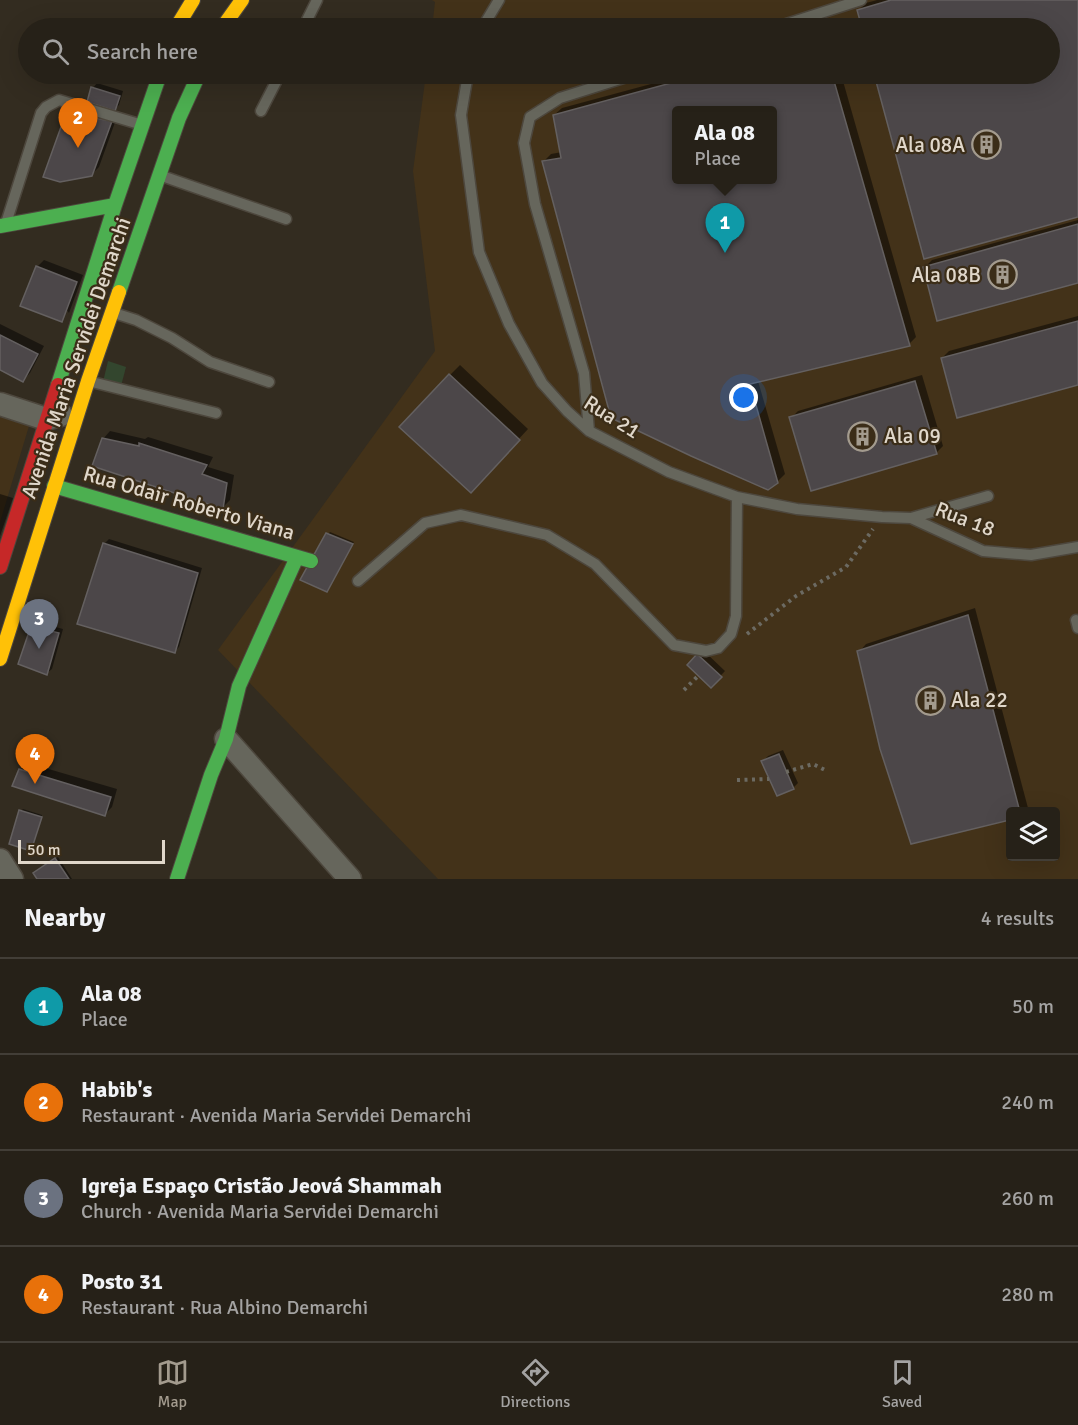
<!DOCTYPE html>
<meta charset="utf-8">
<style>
:root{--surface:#262118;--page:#2e2921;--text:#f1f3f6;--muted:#a4a3a2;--line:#423e37;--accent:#a39b8e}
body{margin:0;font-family:Signika,sans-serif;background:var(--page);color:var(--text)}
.controls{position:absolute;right:18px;bottom:18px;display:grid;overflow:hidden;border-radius:6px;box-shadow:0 6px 24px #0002}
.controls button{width:54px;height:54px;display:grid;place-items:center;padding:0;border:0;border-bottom:2px solid var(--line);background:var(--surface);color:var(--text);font:30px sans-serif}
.scale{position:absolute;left:18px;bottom:15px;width:147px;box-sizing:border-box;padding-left:6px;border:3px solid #e0d7ca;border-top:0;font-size:16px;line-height:21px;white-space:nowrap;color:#e0d7ca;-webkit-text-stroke:4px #3b2d18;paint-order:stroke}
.you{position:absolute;left:744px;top:398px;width:21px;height:21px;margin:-15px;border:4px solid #fff;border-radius:50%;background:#1a73e8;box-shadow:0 0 0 9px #1a73e833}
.badge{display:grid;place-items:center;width:39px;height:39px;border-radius:50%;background:var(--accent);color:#fff;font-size:20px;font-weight:700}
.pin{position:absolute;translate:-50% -50px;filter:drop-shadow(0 2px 3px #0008)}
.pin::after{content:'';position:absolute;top:32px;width:21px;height:18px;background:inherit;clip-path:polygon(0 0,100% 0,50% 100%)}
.popup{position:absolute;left:672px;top:106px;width:105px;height:78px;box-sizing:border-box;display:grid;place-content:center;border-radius:6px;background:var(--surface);filter:drop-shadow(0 2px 4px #0005);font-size:20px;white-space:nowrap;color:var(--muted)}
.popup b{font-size:22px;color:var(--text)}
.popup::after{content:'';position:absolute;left:50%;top:100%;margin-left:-12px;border:12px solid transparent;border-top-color:var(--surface)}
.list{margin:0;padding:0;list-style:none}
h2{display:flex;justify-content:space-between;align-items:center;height:78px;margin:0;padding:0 24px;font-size:26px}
h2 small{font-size:20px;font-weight:400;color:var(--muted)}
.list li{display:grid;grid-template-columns:39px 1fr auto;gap:18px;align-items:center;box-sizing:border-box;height:96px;padding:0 24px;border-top:2px solid var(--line)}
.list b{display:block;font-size:22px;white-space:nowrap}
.list p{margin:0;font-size:20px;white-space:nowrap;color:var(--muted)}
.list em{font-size:20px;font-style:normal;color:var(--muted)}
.icon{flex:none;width:33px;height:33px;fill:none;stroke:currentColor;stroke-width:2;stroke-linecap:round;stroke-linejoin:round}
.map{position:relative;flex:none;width:1078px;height:879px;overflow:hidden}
.search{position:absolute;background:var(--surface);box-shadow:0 6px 24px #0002;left:18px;right:18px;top:18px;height:66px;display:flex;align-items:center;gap:15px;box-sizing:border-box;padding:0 21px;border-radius:33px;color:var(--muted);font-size:22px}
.sheet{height:462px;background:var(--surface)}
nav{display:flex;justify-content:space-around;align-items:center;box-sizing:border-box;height:84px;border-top:2px solid var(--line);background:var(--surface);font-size:16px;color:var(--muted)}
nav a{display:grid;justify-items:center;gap:3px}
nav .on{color:var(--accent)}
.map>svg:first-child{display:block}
.built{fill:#433219;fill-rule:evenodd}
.green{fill:#33462e}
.shadow{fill:#0007;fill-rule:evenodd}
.building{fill:#4c4749;stroke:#646060;stroke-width:1.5;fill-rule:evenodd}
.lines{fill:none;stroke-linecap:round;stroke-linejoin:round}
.lane-casing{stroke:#4d473d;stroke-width:13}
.street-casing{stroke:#4d473d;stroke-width:25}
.fast-casing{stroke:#4d473d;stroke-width:16}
.slow-casing{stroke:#4d473d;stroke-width:16}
.jam-casing{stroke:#4d473d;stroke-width:16}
.path{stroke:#6c6a62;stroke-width:4;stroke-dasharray:3 4.5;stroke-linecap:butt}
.lane{stroke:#66665c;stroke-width:10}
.street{stroke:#66665c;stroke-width:22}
.fast{stroke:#4caf50;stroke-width:14}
.slow{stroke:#ffc107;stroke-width:14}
.jam{stroke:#c62828;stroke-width:14}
.labels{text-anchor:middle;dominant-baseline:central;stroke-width:4.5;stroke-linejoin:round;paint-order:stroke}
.poi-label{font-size:21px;fill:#e0d7ca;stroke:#3b2d18;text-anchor:end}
.street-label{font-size:21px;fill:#e0d7ca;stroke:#3b2d18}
</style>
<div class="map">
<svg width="1078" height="879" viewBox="0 0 1078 879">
<rect width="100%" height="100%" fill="#332c20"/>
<!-- built -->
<path class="built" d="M432,0H1078V879H438L218,650L435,351L413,171L426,74H1050V28H432L435,2ZM677,110H773V180H677ZM1010,812H1056V856H1010Z
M0,417L29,426L0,522Z"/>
<!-- green -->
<path class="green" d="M108,361L126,367L121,386L103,382Z"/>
<!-- shadow -->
<path class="shadow" d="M877,0H1078V215L925,257L876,74H1050V28H864L859,10L866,3Z
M688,74H841L916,337L909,344L758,381L785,474L777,482L544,161L551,154L562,152L554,115L562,108ZM677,110H773V180H677Z
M97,83L123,91L119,105L115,109L93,88Z
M74,106L118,114L99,167L92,174L67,114Z
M1078,220V282L925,267L932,260Z
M44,260L83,275L69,313L37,267Z
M1078,316V384L942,358L949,351Z
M0,324L44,346L30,373L23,380L0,369Z
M460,365L528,429L480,481L450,375Z
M922,375L943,446L936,453L791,418L798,411Z
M110,431L145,439L148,437L213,457L208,467L234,475L230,500L223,507L103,439Z
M0,494L13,498L0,536Z
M330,532L354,542L329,588L328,534Z
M109,539L202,568L179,647L175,651L104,544Z
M975,608L1028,808L1025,812H1010V818L912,842L859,652L866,644Z
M37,622L63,629L52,669L47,673L32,627Z
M703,650L725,671L711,686L689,665Z
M783,750L798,783L793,788L763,761L768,756Z
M28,763L117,789L112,807L105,814L20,770Z
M23,809L42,815L31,849L21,811Z
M58,857L72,879H39L37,871Z"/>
<!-- building -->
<path class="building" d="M891,0H1078V217L924,259L874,74H1050V28H862L857,10Z
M704,74H832L910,346L750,384L778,483L768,490L691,456L611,418L542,161L561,158L553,115ZM677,110H773V180H677Z
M91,87L120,96L115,111L87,102Z
M66,113L112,121L92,176L60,182L43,177Z
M1078,224V283L937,321L923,267Z
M36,266L77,282L62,322L20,306Z
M1078,321V385L957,418L941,358Z
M0,335L38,354L23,382L0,370Z
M449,374L520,440L471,493L399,427Z
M915,381L937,454L811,491L789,417Z
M102,438L139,446V443L207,465L202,474L227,483L223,509L92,466Z
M326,533L353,544L327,592L300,580Z
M103,543L198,573L175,653L77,624Z
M968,615L1020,812H1010V820L911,844L880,749L857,651Z
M31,626L59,633L47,675L18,664Z
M697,654L722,677L711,688L687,665Z
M779,754L794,789L777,796L761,761Z
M19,769L111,797L105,816L12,786Z
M19,810L42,817L31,851L9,844Z
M55,858L69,879H37L33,873Z"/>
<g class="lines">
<defs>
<path id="lane" d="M303,28L317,0
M482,28L499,0
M774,28L861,0
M468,74L461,115L479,252L509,324L542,383L567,411L589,431L669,472L737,497L797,509L882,517L911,518L988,496
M261,111L280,74
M162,176L286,219
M7,220L41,113L46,107L59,100L139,124
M114,313L136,320L172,338L210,362L269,382
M92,382L216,413
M589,431L584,373L535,204L524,143L530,117L560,98L636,74
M911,518L983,551L1031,555L1078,547
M358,581L425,523L461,515L547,535L595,564L674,645L706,651L718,648L731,634L736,616L737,497
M1076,620L1078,628"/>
<path id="street" d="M0,404L46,419L61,415
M226,739L350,879
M0,860L12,879"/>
<path id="fast" d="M0,226L115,205
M119,292L179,118L199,74
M58,385L115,205L160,74
M54,486L311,561
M177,879L211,775L226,739L239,686L297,557"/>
<path id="slow" d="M176,28L193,0
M222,28L242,0
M0,659L88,381L119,292"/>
<path id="jam" d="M0,567L58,385"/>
</defs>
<!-- lane casing -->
<use href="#lane" class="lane-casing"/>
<!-- street casing -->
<use href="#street" class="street-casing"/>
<!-- fast casing -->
<use href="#fast" class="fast-casing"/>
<!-- slow casing -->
<use href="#slow" class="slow-casing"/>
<!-- jam casing -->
<use href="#jam" class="jam-casing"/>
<!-- path -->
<path class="path" d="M747,634L796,596L846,567L873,529
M684,690L698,676
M786,772L813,764L825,770
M737,780L769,779"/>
<!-- lane -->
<use href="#lane" class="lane"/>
<!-- street -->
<use href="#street" class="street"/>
<!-- fast -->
<use href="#fast" class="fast"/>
<!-- slow -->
<use href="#slow" class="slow"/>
<!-- jam -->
<use href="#jam" class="jam"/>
</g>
<!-- icons -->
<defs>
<symbol id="building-ring" viewBox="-11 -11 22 22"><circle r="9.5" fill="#3b2d18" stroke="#a39b8e" stroke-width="1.5"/><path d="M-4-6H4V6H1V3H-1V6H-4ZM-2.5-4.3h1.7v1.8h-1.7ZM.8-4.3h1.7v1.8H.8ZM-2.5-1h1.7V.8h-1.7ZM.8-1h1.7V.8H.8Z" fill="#a39b8e"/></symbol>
</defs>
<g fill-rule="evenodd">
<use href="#building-ring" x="970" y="128" width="33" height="33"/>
<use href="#building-ring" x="986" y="258" width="33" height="33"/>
<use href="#building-ring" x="846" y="420" width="33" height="33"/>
<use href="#building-ring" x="914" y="684" width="33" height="33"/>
</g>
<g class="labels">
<!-- poi labels -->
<g class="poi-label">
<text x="965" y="145">Ala 08A</text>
<text x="981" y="275">Ala 08B</text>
<text x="884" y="436" text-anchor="start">Ala 09</text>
<text x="951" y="700" text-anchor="start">Ala 22</text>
</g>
<!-- street labels -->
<g class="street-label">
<text transform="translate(76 358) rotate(-71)">Avenida Maria Servidei Demarchi</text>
<text transform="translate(612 417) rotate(32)">Rua 21</text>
<text transform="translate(189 503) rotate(16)">Rua Odair Roberto Viana</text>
<text transform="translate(965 519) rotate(21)">Rua 18</text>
</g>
</g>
</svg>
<div class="controls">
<button><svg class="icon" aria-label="layers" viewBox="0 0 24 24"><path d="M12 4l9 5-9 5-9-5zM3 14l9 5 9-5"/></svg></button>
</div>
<div class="scale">50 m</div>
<div class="you"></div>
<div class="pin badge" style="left:725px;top:253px;background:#0f9aa8">1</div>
<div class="popup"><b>Ala 08</b>Place</div>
<div class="pin badge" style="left:78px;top:148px;background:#e8710a">2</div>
<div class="pin badge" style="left:39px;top:649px;background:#6b7280">3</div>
<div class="pin badge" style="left:35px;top:784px;background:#e8710a">4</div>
<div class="search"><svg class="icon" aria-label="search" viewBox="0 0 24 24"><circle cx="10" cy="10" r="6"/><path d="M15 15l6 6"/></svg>Search here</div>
</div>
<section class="sheet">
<h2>Nearby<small>4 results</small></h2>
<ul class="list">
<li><span class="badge" style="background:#0f9aa8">1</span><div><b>Ala 08</b><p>Place</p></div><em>50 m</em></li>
<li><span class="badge" style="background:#e8710a">2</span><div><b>Habib's</b><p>Restaurant · Avenida Maria Servidei Demarchi</p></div><em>240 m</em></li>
<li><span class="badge" style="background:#6b7280">3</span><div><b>Igreja Espaço Cristão Jeová Shammah</b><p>Church · Avenida Maria Servidei Demarchi</p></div><em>260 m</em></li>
<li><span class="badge" style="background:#e8710a">4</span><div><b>Posto 31</b><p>Restaurant · Rua Albino Demarchi</p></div><em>280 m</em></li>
</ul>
</section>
<nav>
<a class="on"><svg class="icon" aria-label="map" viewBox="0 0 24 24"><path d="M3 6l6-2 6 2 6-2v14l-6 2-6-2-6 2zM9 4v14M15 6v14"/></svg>Map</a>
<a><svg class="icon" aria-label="directions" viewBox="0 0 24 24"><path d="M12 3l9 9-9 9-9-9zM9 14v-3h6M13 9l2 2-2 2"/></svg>Directions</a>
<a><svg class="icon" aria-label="saved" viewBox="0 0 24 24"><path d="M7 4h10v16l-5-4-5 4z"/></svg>Saved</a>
</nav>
